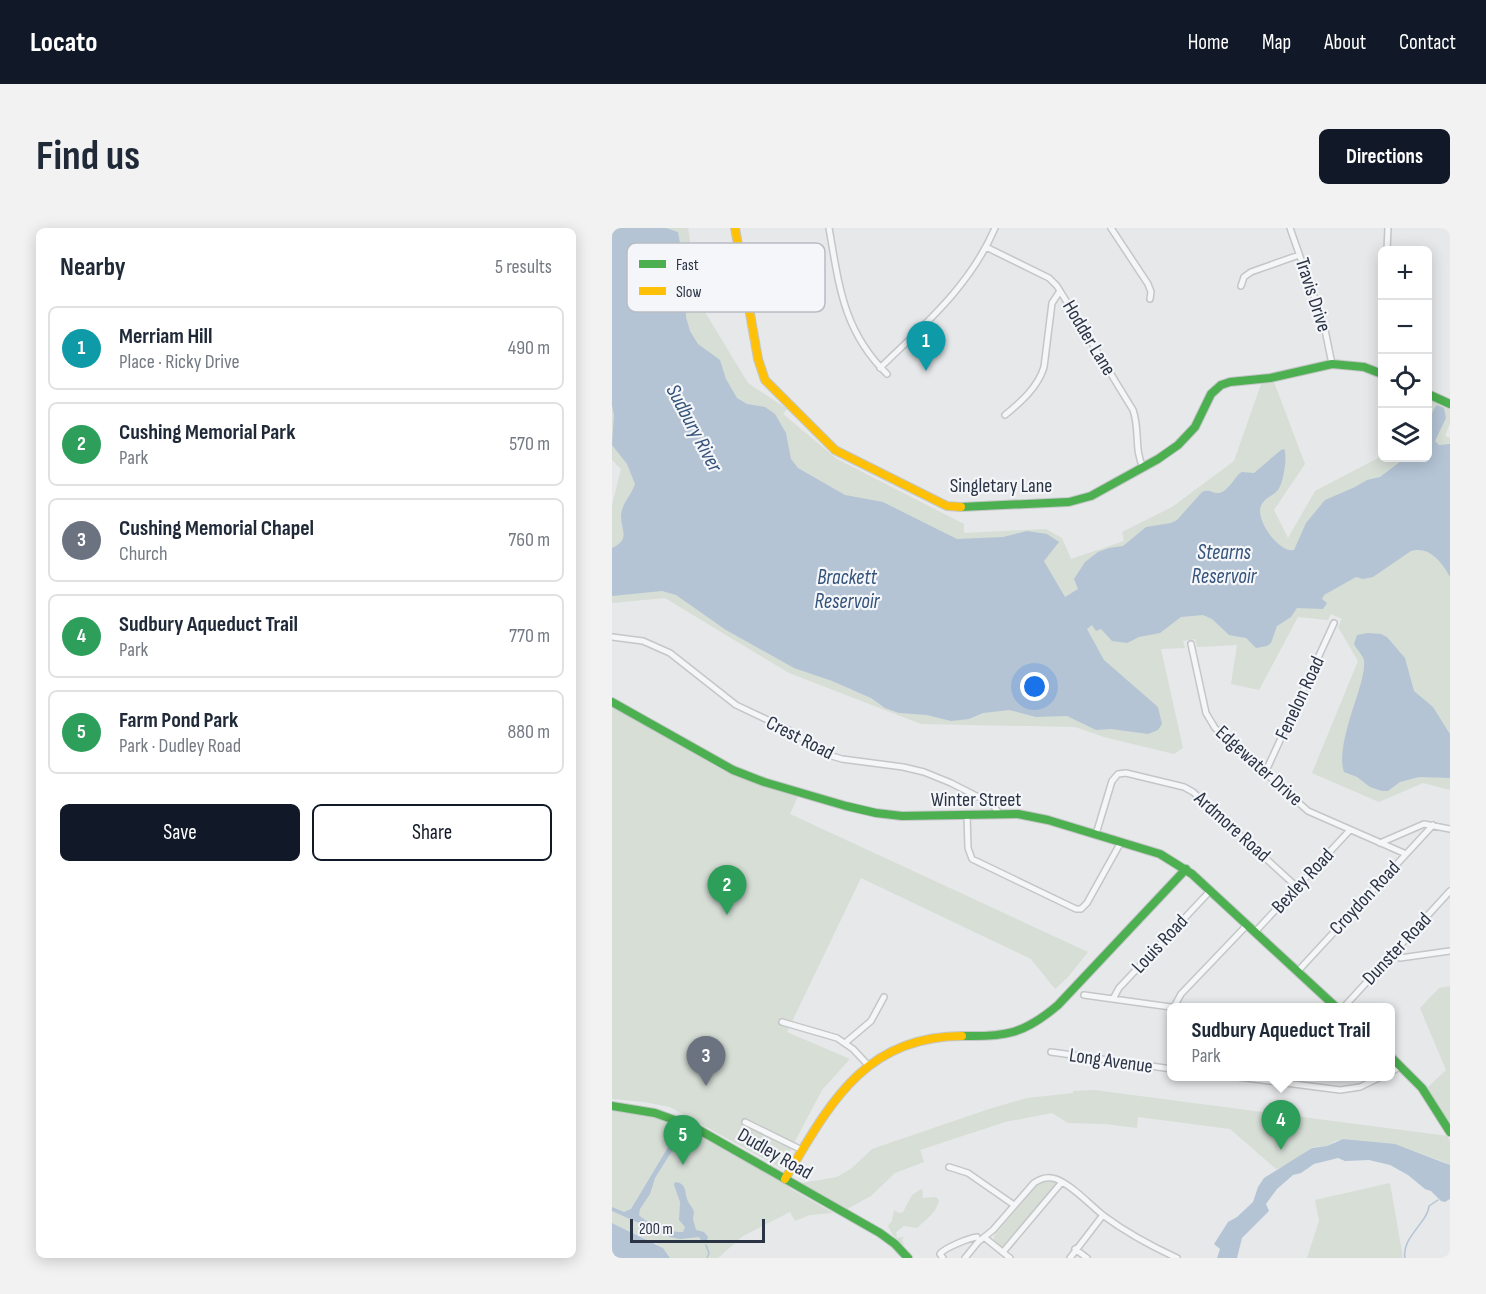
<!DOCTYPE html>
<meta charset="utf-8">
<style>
:root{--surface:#fff;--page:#f2f2f3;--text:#1f2937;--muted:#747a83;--line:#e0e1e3;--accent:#111827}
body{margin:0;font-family:"Sofia Sans Condensed",sans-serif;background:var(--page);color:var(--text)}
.controls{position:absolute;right:18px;top:18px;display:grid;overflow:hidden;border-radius:9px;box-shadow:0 3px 15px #0003}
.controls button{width:54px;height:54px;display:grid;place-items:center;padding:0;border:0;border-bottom:2px solid var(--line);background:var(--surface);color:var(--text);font:30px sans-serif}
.scale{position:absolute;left:18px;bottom:15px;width:135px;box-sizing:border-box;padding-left:6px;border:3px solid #2b3445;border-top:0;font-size:16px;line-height:21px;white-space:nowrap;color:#2b3445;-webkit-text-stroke:4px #f4f6f9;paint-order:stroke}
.you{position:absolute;left:423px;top:459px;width:21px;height:21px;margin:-15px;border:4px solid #fff;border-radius:50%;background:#1a73e8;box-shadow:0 0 0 9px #1a73e833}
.badge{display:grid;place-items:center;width:39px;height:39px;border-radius:50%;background:var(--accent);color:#fff;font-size:20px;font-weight:700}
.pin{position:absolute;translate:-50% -50px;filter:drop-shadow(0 2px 3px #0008)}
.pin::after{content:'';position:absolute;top:32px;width:21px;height:18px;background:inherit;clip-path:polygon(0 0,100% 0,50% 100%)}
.popup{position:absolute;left:555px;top:775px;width:228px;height:78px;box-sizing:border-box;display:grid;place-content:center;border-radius:9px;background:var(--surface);filter:drop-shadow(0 2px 4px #0005);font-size:20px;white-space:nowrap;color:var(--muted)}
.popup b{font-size:22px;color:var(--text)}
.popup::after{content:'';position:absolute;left:50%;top:100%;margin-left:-12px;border:12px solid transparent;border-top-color:var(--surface)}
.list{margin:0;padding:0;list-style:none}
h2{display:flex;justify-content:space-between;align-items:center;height:78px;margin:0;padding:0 24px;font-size:26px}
h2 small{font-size:20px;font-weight:400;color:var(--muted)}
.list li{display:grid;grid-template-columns:39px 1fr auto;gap:18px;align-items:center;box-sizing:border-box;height:84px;margin:0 12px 12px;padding:0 12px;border:2px solid var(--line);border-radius:9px}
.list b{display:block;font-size:22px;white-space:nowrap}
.list p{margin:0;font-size:20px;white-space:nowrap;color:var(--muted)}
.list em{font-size:20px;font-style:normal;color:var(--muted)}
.actions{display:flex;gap:12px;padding:18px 24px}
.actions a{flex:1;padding:14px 0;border:2px solid var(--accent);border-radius:9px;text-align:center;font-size:21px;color:var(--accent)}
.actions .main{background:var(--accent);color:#fff}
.icon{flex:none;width:33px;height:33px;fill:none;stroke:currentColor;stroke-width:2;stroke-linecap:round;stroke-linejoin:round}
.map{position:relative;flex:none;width:838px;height:1030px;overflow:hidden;border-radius:9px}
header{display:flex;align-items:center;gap:36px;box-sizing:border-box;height:84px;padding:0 30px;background:var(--accent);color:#fff}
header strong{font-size:28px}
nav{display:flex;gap:33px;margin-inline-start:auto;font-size:21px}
.intro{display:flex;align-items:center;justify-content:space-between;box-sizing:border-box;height:144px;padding:0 36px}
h1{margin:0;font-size:42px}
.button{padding:15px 27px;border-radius:9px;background:var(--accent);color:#fff;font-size:21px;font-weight:700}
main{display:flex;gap:36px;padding:0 36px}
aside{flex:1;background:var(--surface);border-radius:9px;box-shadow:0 3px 15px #0003}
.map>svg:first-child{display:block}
.green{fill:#d6ded6}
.water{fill:#b4c4d5}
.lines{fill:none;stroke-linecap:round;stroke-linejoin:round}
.stream{stroke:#b4c4d5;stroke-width:1.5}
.street-casing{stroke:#c4c6c8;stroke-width:8}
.fast-casing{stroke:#c4c6c8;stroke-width:10}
.slow-casing{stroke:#c4c6c8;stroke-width:10}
.street{stroke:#f5f6f7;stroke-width:5}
.fast{stroke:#4caf50;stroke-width:8}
.slow{stroke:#ffc107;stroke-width:8}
.labels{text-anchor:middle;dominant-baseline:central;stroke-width:4.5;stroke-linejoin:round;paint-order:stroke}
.street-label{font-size:20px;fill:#2b3445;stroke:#f4f6f9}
.water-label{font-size:21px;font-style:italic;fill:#34527a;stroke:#f4f6f9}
.key{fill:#f4f6f9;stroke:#b8bcc3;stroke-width:1.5}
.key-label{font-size:16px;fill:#2b3445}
</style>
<header>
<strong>Locato</strong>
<nav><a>Home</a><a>Map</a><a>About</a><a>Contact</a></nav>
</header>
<div class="intro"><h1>Find us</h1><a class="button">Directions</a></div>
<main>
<aside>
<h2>Nearby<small>5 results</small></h2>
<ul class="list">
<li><span class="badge" style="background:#0f9aa8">1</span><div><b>Merriam Hill</b><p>Place · Ricky Drive</p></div><em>490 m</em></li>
<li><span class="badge" style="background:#2e9e5b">2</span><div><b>Cushing Memorial Park</b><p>Park</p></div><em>570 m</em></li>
<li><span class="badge" style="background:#6b7280">3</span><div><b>Cushing Memorial Chapel</b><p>Church</p></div><em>760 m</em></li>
<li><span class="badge" style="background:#2e9e5b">4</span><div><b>Sudbury Aqueduct Trail</b><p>Park</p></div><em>770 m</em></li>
<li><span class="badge" style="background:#2e9e5b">5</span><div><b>Farm Pond Park</b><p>Park · Dudley Road</p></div><em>880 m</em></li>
</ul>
<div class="actions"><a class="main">Save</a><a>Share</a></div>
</aside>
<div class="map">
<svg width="838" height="1030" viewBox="0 0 838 1030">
<rect width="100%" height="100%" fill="#e6e8ea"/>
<!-- green -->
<path class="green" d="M0,0H76L88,76L136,155L175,181L171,186L225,231L352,296V305L434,301L450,310L459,331L512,313L510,304L560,279L622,233L649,156L662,154L693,236L662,282L676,310L703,263L770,228V230H816L817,171L838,179V195L833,208L838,210V562L811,555L767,574L700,545L746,433L726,399L730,391L719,386L716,392L686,389L647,462L619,456L625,417L585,419L583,411L571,413L573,420L549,421L571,520L562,526L492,509L463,499L309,496L177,445L53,370L0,375V277L9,241L0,232Z
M0,479L110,542L186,568L178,586L476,724L456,749L443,761L419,731L249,650L175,804L238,831L210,862L169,940L58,879L32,874L0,871Z
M838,758V896L815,860L834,842L808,780L827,760Z
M482,862L836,908L838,914V937H835V935L791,919L733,911L723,913L715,918L701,919L675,937L664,941L618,901L526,889L525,900L493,896L456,895L440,885L393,894L308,922L312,934L283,945L259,968L235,981L190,955L225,949L240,940L260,921L377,881L415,870L461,865V863Z
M0,881L43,888L60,894L85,905L179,958L177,960L221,985L198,987L183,993L178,984L131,1008L106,1030H58L51,1020L38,1012L35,1014L32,1010L0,995Z
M434,953L443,954L445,957L393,1020H390L381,1013L382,1008L424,958Z
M778,955L791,1030H695L707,993L703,972Z
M309,961L311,963L310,970L324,969L327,972C325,985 314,991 305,1000L292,998L284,1004L285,1010L292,1009L290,1012L293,1018L280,1006L276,998L280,993L282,982L287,985L291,984L300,967Z"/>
<!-- water -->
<path class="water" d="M0,0H54L66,4L74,47V89L78,103L86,116L108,132L114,151L125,170L135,176L153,179L163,186L174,205L179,231L186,240L233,267L271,274L345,311L391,309L415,303L435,306L447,314L432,333L453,369L466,361L462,351L473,334L486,324L497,320L511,318L534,299L559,295L565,292L590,264C597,261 598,264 605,265C614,266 622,251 627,246L630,244L642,245L669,222L672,221C676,228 671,256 666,262C661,268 652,270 649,278C643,292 667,325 682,322L694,295L713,272L743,259L755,252L768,249L793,230H816C816,216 815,187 825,177L832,180L834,190L823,213L827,217L838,216V349C830,334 817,318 799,323L761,349L751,351L744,349L712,367L710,371L715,375L711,381L685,380L679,389L665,398L659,415L655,418L644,420L634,410L617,407L600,391L591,387L569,389L548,405L527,409L515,415L500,413L489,401L484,403L480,397L475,401L492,432L546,479L550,496L546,502L536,506L499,501L484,502L455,488L424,489L397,482L371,485L357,491L339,493L315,487L287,485L273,480L259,470L220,453L182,440L114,402L64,367L50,363L0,368V320C22,310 5,299 10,282C12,273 20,266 23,256L15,236L0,217L2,187L0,177Z
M756,405L769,406L775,409L793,430L802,463L821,479L836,503L838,506V550L807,549L788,554L776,563H770L758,559L745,549L732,544C725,525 740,484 746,465C749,455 753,443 752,432C750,426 745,422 742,416L745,407Z
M63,900L68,901L60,923L43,950L38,966L28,981L27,987C34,995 61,1005 71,1004L73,999L67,992L68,974L62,957L63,954C77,956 71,965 77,975C79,978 81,981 82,984L81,991L84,1002L92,1004L96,1009L95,1012L90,1014L87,1009L68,1011L58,1009L0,983V979L12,984L19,981L55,921Z
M731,911L783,916L838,937V971L833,974L829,973L819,963L813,961L796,947L778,937L757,932L733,933L726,930L702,936L689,945L681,947L665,961L654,976L657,983L630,1010L625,1030H605L608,1021L602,1016L616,994L625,989L641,974L646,959L652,950L700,920L715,918Z
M0,995L51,1020L58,1030H0Z"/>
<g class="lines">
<!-- stream -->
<path class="stream" d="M94,1017L97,1025L95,1030
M793,1030C789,1010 816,994 817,978L826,972"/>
<defs>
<path id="street" d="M217,0C227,57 231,103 275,146
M499,0L536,56L539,64L538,71
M678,0L712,97L720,136
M374,19L437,50L445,58L521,182C528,201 522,222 531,239
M775,22L776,0
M629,58L632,49L639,44L687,27
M268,140C313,96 358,58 383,0
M393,187C409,174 426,159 432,139L440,75L448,63
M0,409L31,413L58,425L124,477L177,502L213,526L230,531L291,539L312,544L339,555L380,576L387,585
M579,416L594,485L603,500L696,583L794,626
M653,545L722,395
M355,586L356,620L360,631L464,681H469L475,675L509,614
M484,606L500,553L506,546L514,545L572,559L581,564L685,659
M768,615L812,596L838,601
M643,704L738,602
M779,727L788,730L838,723
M686,743L821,597
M472,767L566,780
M501,771L507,760L598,663
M562,779L569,766L635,697
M731,780L838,663
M170,794L225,810L241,821L256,837
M233,815L259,793L272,769
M439,824L560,841
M778,845L789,838
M618,848L728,862L748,859L771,848
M133,894L190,922
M337,939L356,945L402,977
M373,1010L398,1030
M463,1021L475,1030
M391,1024L450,954
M331,1030L328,1026C332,1020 357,1010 365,1009
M353,1030L366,1014L381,1002L422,955C429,950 436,948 444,951C460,957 478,977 492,988C515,1005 539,1018 565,1030
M458,1030L491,987"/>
<path id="fast" d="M816,166L838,176
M349,279L457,274L479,268L546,231L566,217L583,199L599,166L609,157L618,154L658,150L720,136L752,139L770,146
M0,474L121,542L152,554L234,578L264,585L290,588L406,586L436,592L548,626L580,646L725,780
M350,808C394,809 412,806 446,777L574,641
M778,828L810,860L838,904
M0,878L43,885L82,899L268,1005L283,1016L296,1030"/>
<path id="slow" d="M123,0L146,131L153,152L223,222L335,278L349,279
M173,951C217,877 252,808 350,808"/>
</defs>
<!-- street casing -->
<use href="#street" class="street-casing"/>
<!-- fast casing -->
<use href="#fast" class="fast-casing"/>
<!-- slow casing -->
<use href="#slow" class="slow-casing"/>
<!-- street -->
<use href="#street" class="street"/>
<!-- fast -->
<use href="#fast" class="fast"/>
<!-- slow -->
<use href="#slow" class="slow"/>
</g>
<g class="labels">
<!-- street labels -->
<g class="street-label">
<text transform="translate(701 67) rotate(72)">Travis Drive</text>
<text transform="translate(477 110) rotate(59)">Hodder Lane</text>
<text x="389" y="258">Singletary Lane</text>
<text transform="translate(688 470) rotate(-65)">Fenelon Road</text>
<text transform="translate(188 510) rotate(27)">Crest Road</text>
<text transform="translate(647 538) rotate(42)">Edgewater Drive</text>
<text x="364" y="572">Winter Street</text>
<text transform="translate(620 599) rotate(42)">Ardmore Road</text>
<text transform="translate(691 653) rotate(-47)">Bexley Road</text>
<text transform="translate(753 670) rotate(-47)">Croydon Road</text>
<text transform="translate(548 716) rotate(-47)">Louis Road</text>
<text transform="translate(785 721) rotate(-47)">Dunster Road</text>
<text transform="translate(499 833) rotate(8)">Long Avenue</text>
<text transform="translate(163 926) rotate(30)">Dudley Road</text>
</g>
<!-- water labels -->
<g class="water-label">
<text transform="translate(82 200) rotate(62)">Sudbury River</text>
<text x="612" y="324">Stearns<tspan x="612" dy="24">Reservoir</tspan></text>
<text x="235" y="349">Brackett<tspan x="235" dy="24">Reservoir</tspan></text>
</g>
</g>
<!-- legend -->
<rect x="15" y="15" width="198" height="69" rx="9" class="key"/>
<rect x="27" y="32" width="27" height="8" fill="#4caf50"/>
<rect x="27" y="59" width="27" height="8" fill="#ffc107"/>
<g class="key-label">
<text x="64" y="42">Fast</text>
<text x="64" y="69">Slow</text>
</g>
</svg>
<div class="controls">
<button>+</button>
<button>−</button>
<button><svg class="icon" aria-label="locate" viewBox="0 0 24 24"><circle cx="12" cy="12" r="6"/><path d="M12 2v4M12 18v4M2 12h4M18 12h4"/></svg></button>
<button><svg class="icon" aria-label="layers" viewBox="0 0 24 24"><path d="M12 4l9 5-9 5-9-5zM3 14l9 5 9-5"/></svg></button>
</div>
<div class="scale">200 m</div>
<div class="you"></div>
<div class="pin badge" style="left:314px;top:143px;background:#0f9aa8">1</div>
<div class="pin badge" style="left:115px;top:687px;background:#2e9e5b">2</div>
<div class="pin badge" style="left:94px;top:858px;background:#6b7280">3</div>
<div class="pin badge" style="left:669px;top:922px;background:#2e9e5b">4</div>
<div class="popup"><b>Sudbury Aqueduct Trail</b>Park</div>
<div class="pin badge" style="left:71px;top:937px;background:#2e9e5b">5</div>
</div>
</main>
